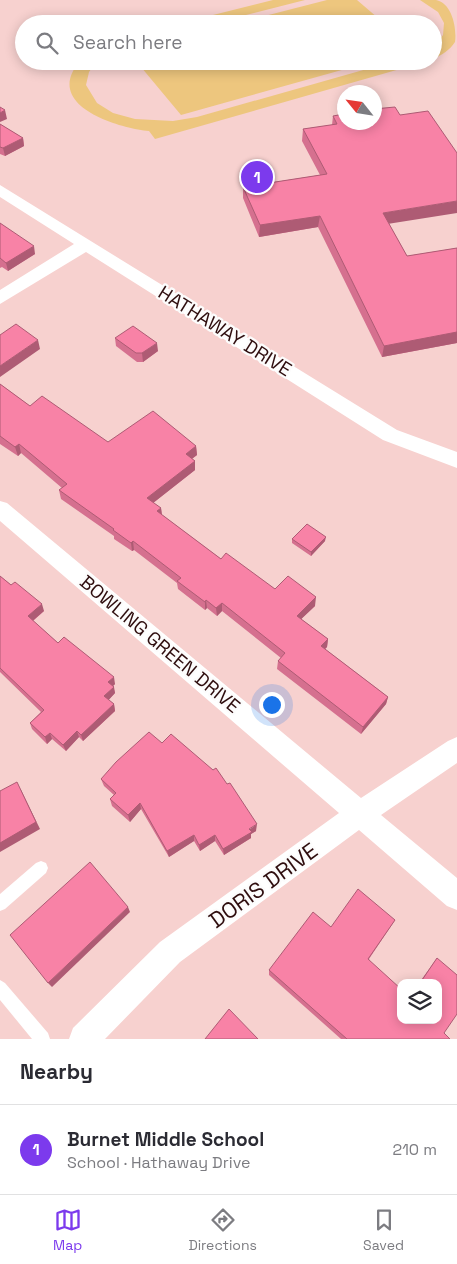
<!DOCTYPE html>
<meta charset="utf-8">
<style>
:root{--surface:#fff;--page:#f2f2f3;--text:#2b2b33;--muted:#7c7c81;--line:#e1e1e2;--accent:#7c3aed}
body{margin:0;font-family:"Space Grotesk",sans-serif;background:var(--page);color:var(--text)}
.controls{position:absolute;right:15px;bottom:15px;display:grid;overflow:hidden;border-radius:10px;box-shadow:0 2px 12px #0003}
.controls button{width:45px;height:45px;display:grid;place-items:center;padding:0;border:0;border-bottom:1px solid var(--line);background:var(--surface);color:var(--text);font:25px sans-serif}
.compass{position:absolute;left:337px;top:85px;width:45px;height:45px;border-radius:50%;background:var(--surface);box-shadow:0 2px 12px #0003;rotate:300deg}
.you{position:absolute;left:271px;top:704px;width:18px;height:18px;margin:-12px;border:4px solid #fff;border-radius:50%;background:#1a73e8;box-shadow:0 0 0 8px #1a73e833}
.badge{display:grid;place-items:center;width:32px;height:32px;border-radius:50%;background:var(--accent);color:#fff;font-size:16px;font-weight:700}
.pin{position:absolute;translate:-50% -50%;border:2px solid #fff;box-shadow:0 1px 5px #0006}
.list{margin:0;padding:0;list-style:none}
h2{display:flex;justify-content:space-between;align-items:center;height:65px;margin:0;padding:0 20px;font-size:21px}
h2 small{font-size:16px;font-weight:400;color:var(--muted)}
.list li{display:grid;grid-template-columns:32px 1fr auto;gap:15px;align-items:center;box-sizing:border-box;height:90px;padding:0 20px;border-top:1px solid var(--line)}
.list b{display:block;font-size:19px;white-space:nowrap}
.list p{margin:0;font-size:16px;white-space:nowrap;color:var(--muted)}
.list em{font-size:16px;font-style:normal;color:var(--muted)}
.icon{flex:none;width:28px;height:28px;fill:none;stroke:currentColor;stroke-width:2;stroke-linecap:round;stroke-linejoin:round}
.map{position:relative;flex:none;width:457px;height:1039px;overflow:hidden}
.search{position:absolute;background:var(--surface);box-shadow:0 2px 12px #0003;left:15px;right:15px;top:15px;height:55px;display:flex;align-items:center;gap:12px;box-sizing:border-box;padding:0 18px;border-radius:28px;color:var(--muted);font-size:19px}
.sheet{height:155px;background:var(--surface)}
nav{display:flex;justify-content:space-around;align-items:center;box-sizing:border-box;height:70px;border-top:1px solid var(--line);background:var(--surface);font-size:14px;color:var(--muted)}
nav a{display:grid;justify-items:center;gap:2px}
nav .on{color:var(--accent)}
.map>svg:first-child{display:block}
.green{fill:#edc67e}
.lines{fill:none;stroke-linecap:round;stroke-linejoin:round}
.service{fill:#fff;fill-rule:evenodd}
.minor{fill:#fff;fill-rule:evenodd}
.wall{fill:#d5708f}
.shaded-wall{fill:#ae5b74}
.building{fill:#f882a6;stroke:#ae5b74}
.labels{text-anchor:middle;dominant-baseline:central;stroke-width:4.5;stroke-linejoin:round;paint-order:stroke}
.street-label{font-size:19px;fill:#2e0d0e;stroke:#fcfcfc}
.near-street-label{font-size:22px;fill:#2e0d0e;stroke:#fcfcfc}
</style>
<div class="map">
<svg width="457" height="1039" viewBox="0 0 457 1039">
<rect width="100%" height="100%" fill="#f7d1cf"/>
<!-- green -->
<path class="green" d="M273,0H305L210,24H177Z
M327,0H357L385,24H233Z
M420,0C425,0 431,0 436,0C452,3 457,28 455,42C450,50 442,55 433,59V47L443,35L444,23L438,12Z
M80,61H97L89,72L86,85L97,103L113,113L135,119L173,121L197,117L395,61H428L155,139L149,131C117,128 42,105 80,61Z
M136,61H374L181,115Z"/>
<g class="lines">
<!-- service -->
<path class="service" d="M41,861L46,863L48,868L46,873L5,909L0,911V894L36,863Z
M0,980L5,983L48,1033L50,1039H32L0,1000Z"/>
<!-- minor -->
<path class="minor" d="M0,185L397,430L457,452V468L383,440L86,252L0,304V290L74,244L0,197Z
M0,501L7,503L361,798L448,741L457,737V763L381,815L457,878V910L447,906L359,830L180,962L105,1039H69L73,1028L160,942L339,813L0,521Z"/>
</g>
<!-- wall -->
<path class="wall" d="M333,116L389,224L407,256L457,248V343L382,357L318,227L259,237L243,198V187L320,175L302,141L303,129L332,125Z
M0,124L23,138L24,146L5,156L0,154Z
M0,223L35,254L8,271L2,267L0,268Z
M115,338L158,351L143,362H137L116,346Z
M0,384L30,406L108,442L196,446L197,455L192,459L195,461V470L153,503L161,508L162,515L221,559L275,589L315,606L301,619L328,639L327,647L325,649L388,697L386,704L361,734L277,669L278,661L281,658L222,611L217,616L207,608L205,610L178,589L177,583L134,550L132,551L114,539V536L61,499L59,490L62,488L21,453L18,456L0,444Z
M292,539L325,541L311,556L292,543Z
M0,576L44,611L33,621L58,643L115,684L113,686L115,693L108,700L114,704L115,711L83,741L79,737L66,751L52,739L47,744L32,729L30,723L41,712L0,672Z
M101,779L256,831L251,834V838L224,855L215,841L200,851L194,841L169,857L141,809L130,822L112,806L110,799L114,795L104,786Z
M395,920L369,959L401,1020L438,983H419L437,958L444,1033L450,1039H341L269,975V970L331,927Z"/>
<!-- shaded-wall -->
<path class="shaded-wall" d="M5,110L7,119L0,122V113Z
M23,138L24,146L5,156L3,148Z
M457,201V213L381,225L383,213Z
M320,216L318,227L259,237L260,225Z
M34,246L35,254L8,271L6,263Z
M457,332V343L382,357L384,346Z
M38,340L40,349L0,377V366Z
M157,343L158,351L143,362L142,353Z
M19,444L21,453L18,456L15,447Z
M196,446L197,455L186,463V454Z
M195,461V470L148,507L147,498Z
M161,508L162,516L157,511Z
M326,537L325,541L311,556V552Z
M133,541L134,550L132,551L131,543Z
M316,597L315,606L296,624L297,616Z
M206,600L207,608L205,610V602Z
M222,603V611L217,616L216,608Z
M42,604L44,611L30,623L28,616Z
M328,639L327,647L320,654L321,646Z
M114,677L115,684L110,689L108,682Z
M114,687L115,693L106,703L104,696Z
M388,697L386,704L361,734L363,727Z
M114,704L115,711L83,741L81,735Z
M77,731L79,737L66,751L63,745Z
M50,733L52,739L47,744L45,737Z
M21,790L40,829L0,852V843Z
M140,803L141,809L130,822L128,815Z
M257,824L256,831L251,834V838L224,855L223,849Z
M194,835V841L169,857L167,851Z
M215,835V841L200,851L199,845Z
M128,907L130,912L52,987L48,983Z"/>
<!-- building -->
<path class="building" d="M0,107L5,110L0,113Z
M395,107L400,115L428,111L457,153V201L383,213L407,256L457,248V332L384,346L320,216L260,225L243,187L327,174L303,129L337,124L333,116L344,114V122H374V109Z
M0,124L23,138L3,148L0,147Z
M0,223L34,246L6,263L0,258Z
M16,324L38,340L0,366V335Z
M133,326L157,343L142,353H136L115,338Z
M0,384L30,406L42,396L108,442L153,411L196,446L186,454L195,461L147,498L161,508L157,511L221,559L226,553L275,589L288,576L316,597L297,616L328,639L321,646L388,697L363,727L278,661L285,653L222,603L216,608L206,600L205,602L177,581L181,578L133,541L131,543L113,530L114,529L59,490L67,484L19,444L15,447L0,436Z
M307,524L326,537L311,552L292,539Z
M0,576L11,585L15,582L42,604L28,616L58,643L64,637L114,677L108,682L114,687L104,696L114,704L81,735L77,731L63,745L50,733L45,737L30,723L44,710L0,668Z
M149,732L162,743L171,734L213,770L216,768L227,784L230,783L257,824L249,829L252,832L223,849L215,835L199,845L194,835L167,851L140,803L128,815L110,799L116,793L101,779L116,762Z
M17,782L36,822L0,843V791Z
M90,862L128,907L48,983L10,935Z
M358,889L395,920L368,959L401,989V1020H438V983H420L437,958L457,975V1014L444,1033L450,1039H347L269,970L313,912L331,927Z
M229,1009L258,1039H205Z"/>
<g class="labels">
<!-- street labels -->
<g class="street-label">
<text transform="translate(225 331) rotate(32)">HATHAWAY DRIVE</text>
<text transform="translate(160 644) rotate(40)">BOWLING GREEN DRIVE</text>
</g>
<!-- near-street labels -->
<g class="near-street-label">
<text transform="translate(263 885) rotate(-36)">DORIS DRIVE</text>
</g>
</g>
</svg>
<div class="controls">
<button><svg class="icon" aria-label="layers" viewBox="0 0 24 24"><path d="M12 4l9 5-9 5-9-5zM3 14l9 5 9-5"/></svg></button>
</div>
<svg class="compass" viewBox="-18 -18 36 36"><path d="M0-13l5 13h-10z" fill="#e53935"/><path d="M0 13l5-13h-10z" fill="#7c7c81"/></svg>
<div class="you"></div>
<div class="pin badge" style="left:257px;top:177px">1</div>
<div class="search"><svg class="icon" aria-label="search" viewBox="0 0 24 24"><circle cx="10" cy="10" r="6"/><path d="M15 15l6 6"/></svg>Search here</div>
</div>
<section class="sheet">
<h2>Nearby<small></small></h2>
<ul class="list">
<li><span class="badge">1</span><div><b>Burnet Middle School</b><p>School · Hathaway Drive</p></div><em>210 m</em></li>
</ul>
</section>
<nav>
<a class="on"><svg class="icon" aria-label="map" viewBox="0 0 24 24"><path d="M3 6l6-2 6 2 6-2v14l-6 2-6-2-6 2zM9 4v14M15 6v14"/></svg>Map</a>
<a><svg class="icon" aria-label="directions" viewBox="0 0 24 24"><path d="M12 3l9 9-9 9-9-9zM9 14v-3h6M13 9l2 2-2 2"/></svg>Directions</a>
<a><svg class="icon" aria-label="saved" viewBox="0 0 24 24"><path d="M7 4h10v16l-5-4-5 4z"/></svg>Saved</a>
</nav>
